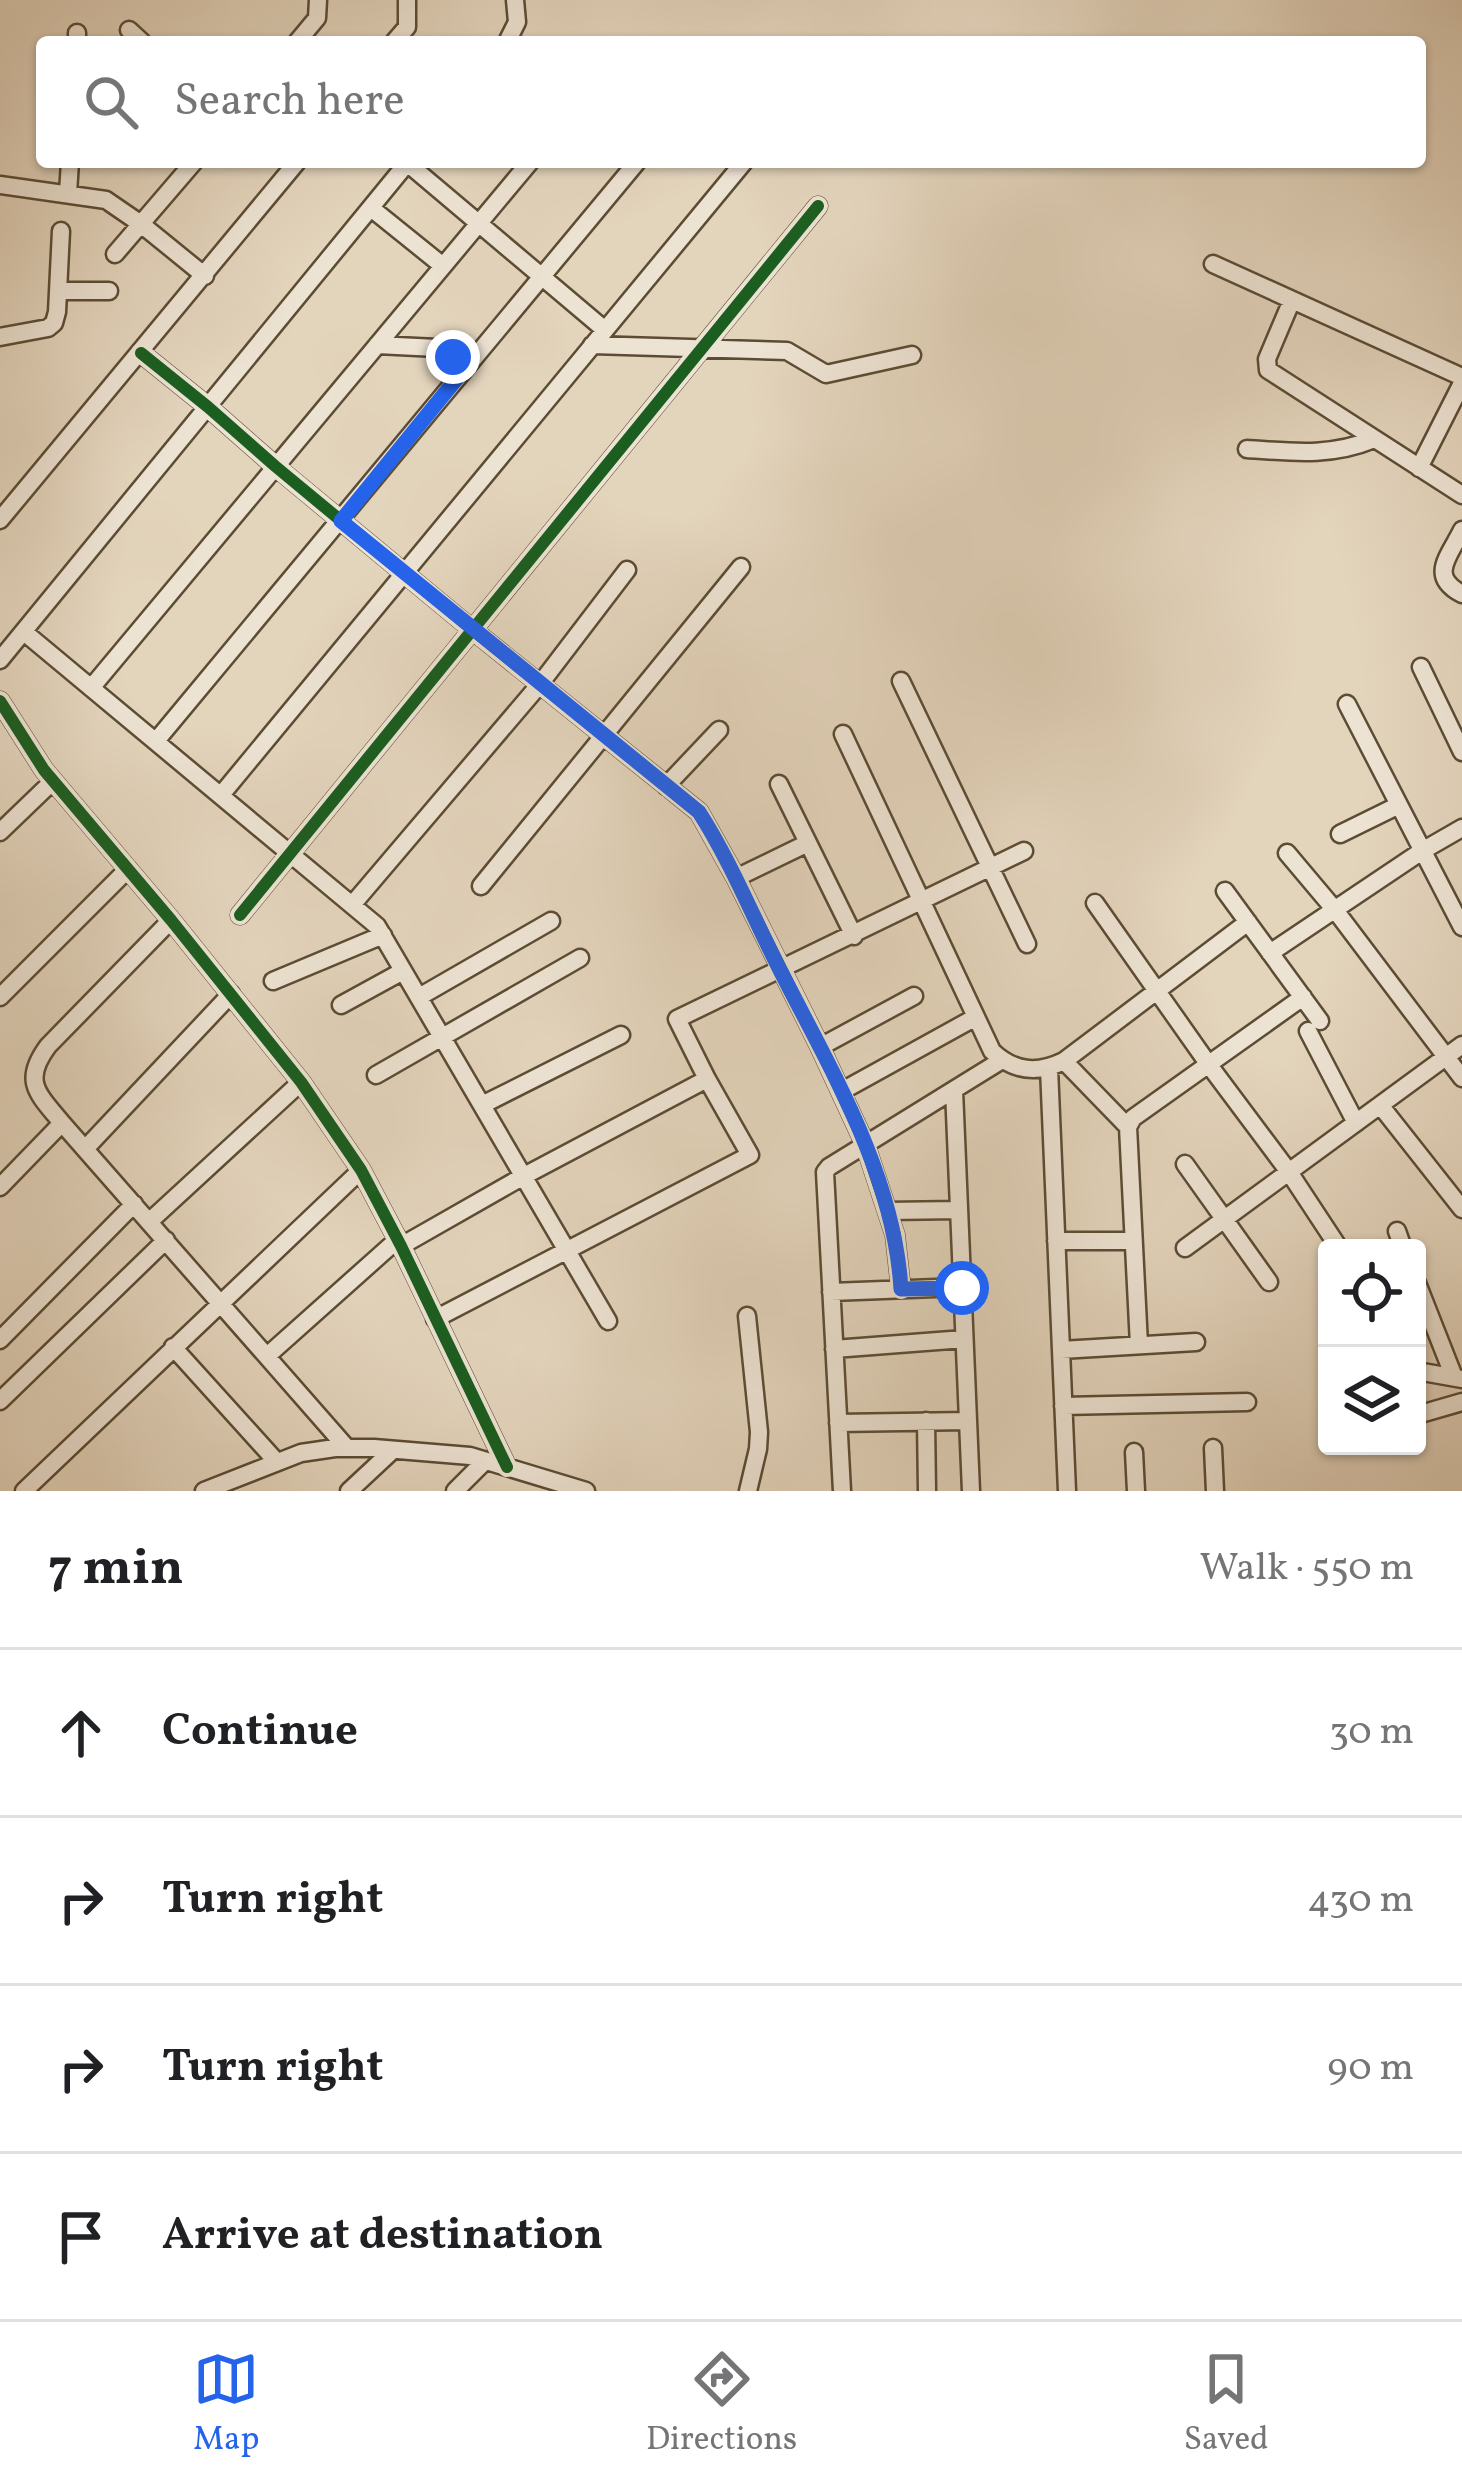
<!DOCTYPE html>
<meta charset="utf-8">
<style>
:root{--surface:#fff;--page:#f6f6f6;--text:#202124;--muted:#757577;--line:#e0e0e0;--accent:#2563eb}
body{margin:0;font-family:Vollkorn,serif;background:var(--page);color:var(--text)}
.controls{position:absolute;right:36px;bottom:36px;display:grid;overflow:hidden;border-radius:12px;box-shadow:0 3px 9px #0004}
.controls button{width:108px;height:108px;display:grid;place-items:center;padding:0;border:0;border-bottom:3px solid var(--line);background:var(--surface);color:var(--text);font:60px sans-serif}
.stop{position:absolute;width:36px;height:36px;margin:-27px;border:9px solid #2563eb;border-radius:50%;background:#fff}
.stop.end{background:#2563eb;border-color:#fff;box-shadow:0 3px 12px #0008}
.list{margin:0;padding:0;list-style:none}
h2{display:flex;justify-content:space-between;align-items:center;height:156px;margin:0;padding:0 48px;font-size:51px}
h2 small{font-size:39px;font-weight:400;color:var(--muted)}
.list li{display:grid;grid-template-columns:78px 1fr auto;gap:36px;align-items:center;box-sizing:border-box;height:168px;padding:0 48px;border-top:3px solid var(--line)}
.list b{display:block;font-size:45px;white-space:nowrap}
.list em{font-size:39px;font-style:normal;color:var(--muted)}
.icon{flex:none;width:66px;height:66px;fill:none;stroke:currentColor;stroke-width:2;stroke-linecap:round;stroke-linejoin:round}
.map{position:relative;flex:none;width:1462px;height:1491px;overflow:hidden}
.search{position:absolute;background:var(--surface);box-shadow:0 3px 9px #0004;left:36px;right:36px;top:36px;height:132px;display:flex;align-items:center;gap:30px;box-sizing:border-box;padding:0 42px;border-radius:12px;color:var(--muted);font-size:45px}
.sheet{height:828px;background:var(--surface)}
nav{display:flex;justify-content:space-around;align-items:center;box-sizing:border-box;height:168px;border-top:3px solid var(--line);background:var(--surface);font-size:33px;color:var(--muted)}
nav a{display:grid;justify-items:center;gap:6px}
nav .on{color:var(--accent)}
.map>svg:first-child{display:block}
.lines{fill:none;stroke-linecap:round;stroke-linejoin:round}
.street-casing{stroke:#5c4c34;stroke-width:21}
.street{stroke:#ede3d3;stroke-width:16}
.cycleway-casing{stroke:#ede3d3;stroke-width:20}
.cycleway{stroke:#1b5e20;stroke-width:12}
.route{stroke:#2563eb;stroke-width:15}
</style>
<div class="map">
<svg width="1462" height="1491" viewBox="0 0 1462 1491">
<rect width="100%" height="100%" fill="#e3d4bc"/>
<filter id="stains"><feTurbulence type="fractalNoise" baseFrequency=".00167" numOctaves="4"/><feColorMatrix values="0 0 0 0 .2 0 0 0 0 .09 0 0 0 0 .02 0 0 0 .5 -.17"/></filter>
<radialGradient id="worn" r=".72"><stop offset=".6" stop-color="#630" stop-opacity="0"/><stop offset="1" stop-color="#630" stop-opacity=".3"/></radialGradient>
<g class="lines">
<defs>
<path id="street" d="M129,30L142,42
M77,42V33
M297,42L317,18L318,0
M394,42L407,27V0
M507,42L517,22L515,0
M406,162L605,330
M0,185L106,200L141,224L205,276
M68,193L70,162
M371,208L443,266
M115,254L194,162
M1213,264L1462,377
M59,291H109
M1292,300L1267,359L1268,370L1462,495
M0,337L48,328L54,323L57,312L61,231
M377,345L437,348L467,366
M592,345L787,351L826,374L912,355
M141,353L208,407L275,466L474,631L699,812L736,878L820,1047L865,1144L895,1235L901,1289
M1247,449C1291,452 1331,457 1374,439
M1419,468L1462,383
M0,520L297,162
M1462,530C1449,557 1428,576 1462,594
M24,632L377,926L608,1321
M0,660L408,162
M1421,667L1462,752
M901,681L1027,944
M91,688L530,162
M0,701L44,770L171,920L301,1082L361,1170L401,1246L507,1467
M1347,704L1462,927
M843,734L992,1051C1014,1072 1037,1074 1064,1061L1248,922
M156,741L637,162
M779,784L854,936
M666,786L719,730
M221,795L744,162
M0,832L53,781
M1340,834L1399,805
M1287,853L1335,910L1462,1078
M736,878L808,843
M481,886L741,567
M1225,891L1320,1021
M1095,903L1209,1065L1289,1172L1339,1248
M352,905L540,684L627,570
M240,915L818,206
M171,920L48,1046C22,1081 37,1093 62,1123L347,1448
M1270,953L1422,851L1462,828
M273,981L383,935
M0,997L128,869
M419,997L551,921
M341,1005L403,971
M1308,1031L1356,1123
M820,1047L914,996
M1064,1061L1128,1127
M1049,1068L1067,1491
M376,1075L580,958
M954,1090L971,1491
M842,1091L976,1017
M482,1105L621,1035
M1380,1105L1462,1209
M85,1149L231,994
M1185,1164L1269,1282
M0,1187L62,1123
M887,1211L959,1210
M150,1221L301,1082
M1397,1231L1403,1248
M1056,1241H1133
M401,1246L522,1177L707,1079L677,1019L1024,851
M1185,1248L1462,1045
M1417,1283L1454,1377
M831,1292L962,1287
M747,1316L759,1432L758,1449L748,1491
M435,1319L750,1155L707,1079
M0,1340L134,1204
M1139,1345L1128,1127L1133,1118L1303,997
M173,1347L276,1461
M834,1349L964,1339
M1061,1350L1196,1342
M267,1356L397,1240
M1417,1371L1462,1379
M0,1401L166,1240
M1063,1406L1247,1402
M1417,1415L1462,1402
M926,1421L927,1491
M838,1423L968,1421
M1213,1448L1215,1491
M1134,1452L1136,1491
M24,1491L361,1170
M204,1491L301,1453L335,1448H374L470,1456L586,1491
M349,1491L393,1450
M455,1491L485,1461
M842,1491L825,1172L829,1167L1002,1060"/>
</defs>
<!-- street casing -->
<use href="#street" class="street-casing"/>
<!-- street -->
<use href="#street" class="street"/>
<defs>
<path id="cycleway" d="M141,353L208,407L275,466L474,631L699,812L736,878L820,1047L865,1144L895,1235L901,1289
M0,701L44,770L171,920L301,1082L361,1170L401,1246L507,1467
M240,915L818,206"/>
</defs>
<!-- cycleway casing -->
<use href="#cycleway" class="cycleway-casing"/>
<!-- cycleway -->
<use href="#cycleway" class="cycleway"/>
</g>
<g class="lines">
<!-- route -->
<path class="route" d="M453,357L467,366L341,521L699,812C731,862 753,917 780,970C831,1070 894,1174 901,1289L962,1288"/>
</g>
<rect width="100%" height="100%" filter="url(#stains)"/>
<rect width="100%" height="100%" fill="url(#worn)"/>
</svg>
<div class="controls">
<button><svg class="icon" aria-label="locate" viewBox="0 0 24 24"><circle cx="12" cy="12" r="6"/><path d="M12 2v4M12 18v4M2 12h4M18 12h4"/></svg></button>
<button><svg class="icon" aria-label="layers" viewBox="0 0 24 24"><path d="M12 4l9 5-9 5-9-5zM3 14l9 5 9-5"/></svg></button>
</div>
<div class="stop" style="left:962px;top:1288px"></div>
<div class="stop end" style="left:453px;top:357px"></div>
<div class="search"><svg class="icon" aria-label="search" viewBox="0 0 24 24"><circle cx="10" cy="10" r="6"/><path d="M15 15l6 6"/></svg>Search here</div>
</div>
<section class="sheet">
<h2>7 min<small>Walk · 550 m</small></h2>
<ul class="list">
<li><svg class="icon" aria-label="ahead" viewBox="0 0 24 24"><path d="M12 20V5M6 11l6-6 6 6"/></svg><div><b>Continue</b></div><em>30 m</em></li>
<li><svg class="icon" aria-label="right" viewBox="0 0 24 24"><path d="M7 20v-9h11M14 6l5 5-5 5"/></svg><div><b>Turn right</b></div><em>430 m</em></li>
<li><svg class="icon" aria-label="right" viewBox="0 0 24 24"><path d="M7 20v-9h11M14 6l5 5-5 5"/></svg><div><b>Turn right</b></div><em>90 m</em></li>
<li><svg class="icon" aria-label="arrive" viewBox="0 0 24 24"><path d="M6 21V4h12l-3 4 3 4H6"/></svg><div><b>Arrive at destination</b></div></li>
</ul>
</section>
<nav>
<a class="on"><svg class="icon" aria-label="map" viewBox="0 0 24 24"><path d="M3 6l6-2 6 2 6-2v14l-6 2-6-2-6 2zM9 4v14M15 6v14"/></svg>Map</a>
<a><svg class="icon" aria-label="directions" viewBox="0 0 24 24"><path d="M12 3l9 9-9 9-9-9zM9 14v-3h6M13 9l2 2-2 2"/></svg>Directions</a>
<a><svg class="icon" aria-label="saved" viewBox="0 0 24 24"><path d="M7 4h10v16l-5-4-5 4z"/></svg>Saved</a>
</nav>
